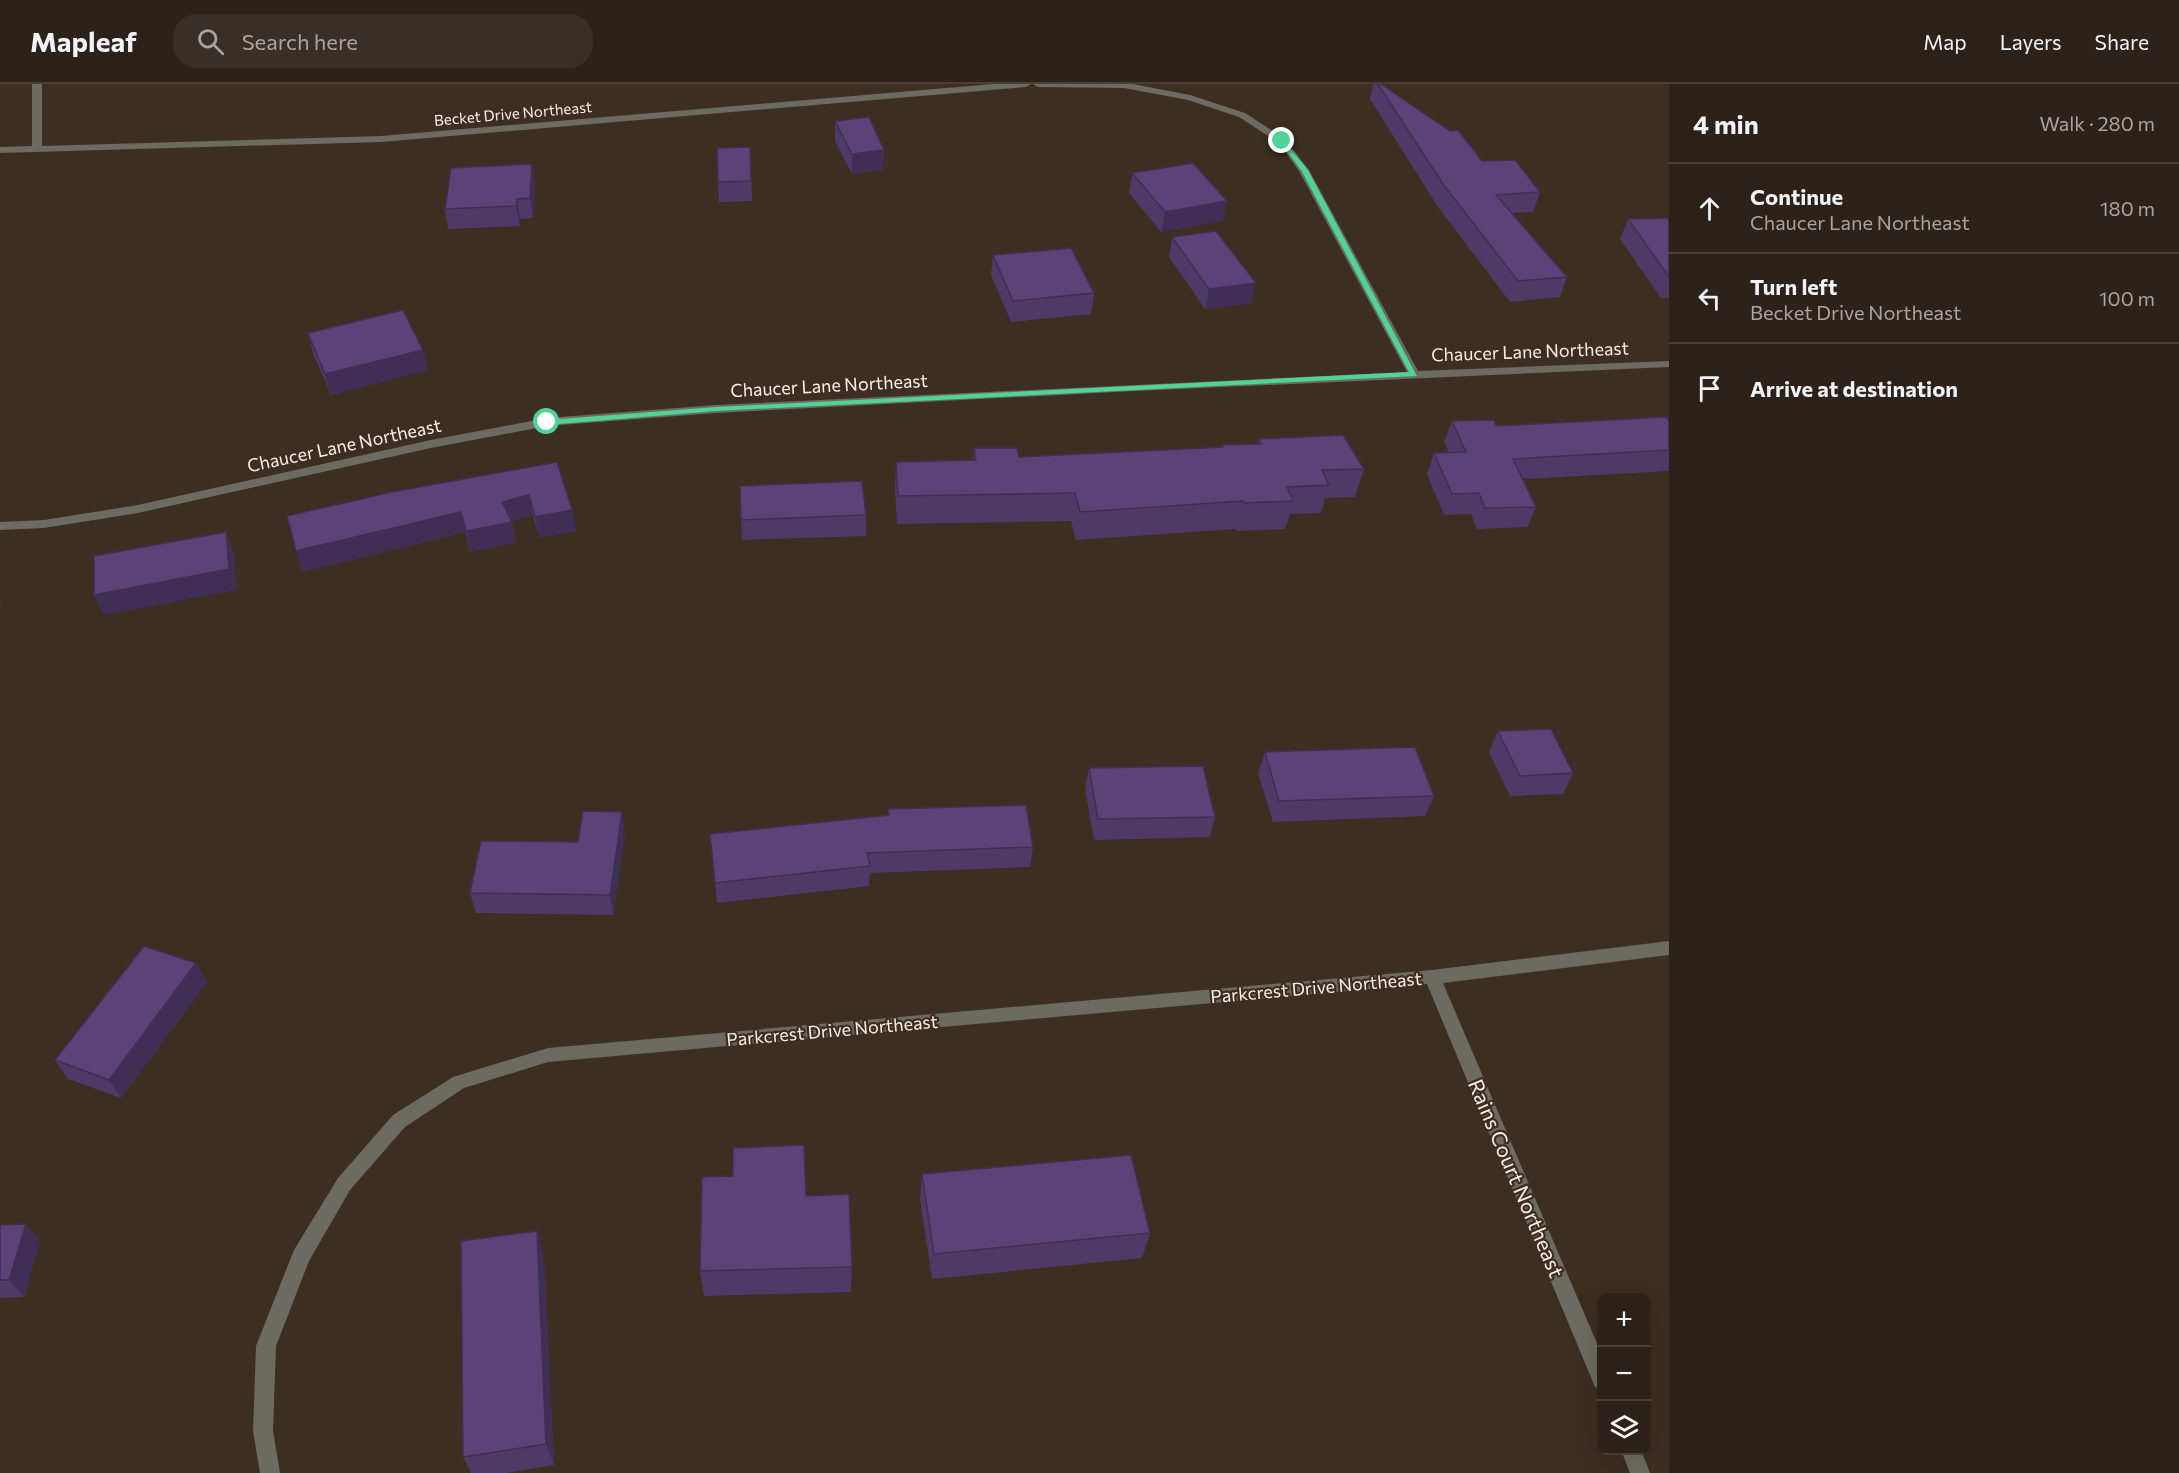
<!DOCTYPE html>
<meta charset="utf-8">
<style>
:root{--surface:#2d2219;--page:#392f26;--text:#f1f3f6;--muted:#a7a4a2;--line:#483f38}
body{margin:0;font-family:Commissioner,sans-serif;background:var(--page);color:var(--text)}
.controls{position:absolute;right:18px;bottom:18px;display:grid;overflow:hidden;border-radius:12px;box-shadow:0 6px 24px #0002}
.controls button{width:54px;height:54px;display:grid;place-items:center;padding:0;border:0;border-bottom:2px solid var(--line);background:var(--surface);color:var(--text);font:30px sans-serif}
.stop{position:absolute;width:18px;height:18px;margin:-14px;border:4px solid #4fd399;border-radius:50%;background:#fff}
.stop.end{background:#4fd399;border-color:#fff;box-shadow:0 2px 6px #0008}
.list{margin:0;padding:0;list-style:none}
h2{display:flex;justify-content:space-between;align-items:center;height:78px;margin:0;padding:0 24px;font-size:26px}
h2 small{font-size:20px;font-weight:400;color:var(--muted)}
.list li{display:grid;grid-template-columns:39px 1fr auto;gap:18px;align-items:center;box-sizing:border-box;height:90px;padding:0 24px;border-top:2px solid var(--line)}
.list b{display:block;font-size:22px;white-space:nowrap}
.list p{margin:0;font-size:20px;white-space:nowrap;color:var(--muted)}
.list em{font-size:20px;font-style:normal;color:var(--muted)}
.icon{flex:none;width:33px;height:33px;fill:none;stroke:currentColor;stroke-width:2;stroke-linecap:round;stroke-linejoin:round}
.map{position:relative;flex:none;width:1669px;height:1389px;overflow:hidden}
header{display:flex;align-items:center;gap:36px;box-sizing:border-box;height:84px;padding:0 30px;background:var(--surface);border-bottom:2px solid var(--line)}
header strong{font-size:28px}
nav{display:flex;gap:33px;margin-inline-start:auto;font-size:21px}
.search{width:420px;height:54px;background:var(--page);display:flex;align-items:center;gap:15px;box-sizing:border-box;padding:0 21px;border-radius:24px;color:var(--muted);font-size:22px}
main{display:flex}
aside{flex:1;background:var(--surface)}
.map>svg:first-child{display:block}
.lines{fill:none;stroke-linecap:round;stroke-linejoin:round}
.street{fill:#6d6a61;fill-rule:evenodd}
.wall{fill:#4e3a67}
.shaded-wall{fill:#402f54}
.building{fill:#5b4378;stroke:#402f54;stroke-width:1.5}
.route{fill:#4fd399}
.labels{text-anchor:middle;dominant-baseline:central;stroke-width:4.5;stroke-linejoin:round;paint-order:stroke}
.far-street-label{font-size:15px;fill:#f7eee6;stroke:#3c2e21}
.street-label{font-size:18px;fill:#f7eee6;stroke:#3c2e21}
.near-street-label{font-size:21px;fill:#f7eee6;stroke:#3c2e21}
</style>
<header>
<strong>Mapleaf</strong>
<div class="search"><svg class="icon" aria-label="search" viewBox="0 0 24 24"><circle cx="10" cy="10" r="6"/><path d="M15 15l6 6"/></svg>Search here</div>
<nav><a>Map</a><a>Layers</a><a>Share</a></nav>
</header>
<main>
<div class="map">
<svg width="1669" height="1389" viewBox="0 0 1669 1389">
<rect width="100%" height="100%" fill="#3c2e21"/>
<g class="lines">
<!-- street -->
<path class="street" d="M32,0H42V62L381,52L993,0H1031L1026,3L381,58L0,69V63L32,62Z
M1033,0H1133L1190,11L1245,29L1285,55L1309,86L1418,287L1669,277V283L1134,307L716,329L547,342L431,364L138,429L44,444L0,446V438L44,436L138,421L431,356L547,334L716,321L1407,288L1299,87L1279,59L1239,33L1188,16L1124,4L1038,3Z
M1669,857V871L1443,899L1602,1271V1306L1595,1303L1427,900L548,978L464,1004L405,1043L350,1106L309,1177L276,1262L273,1347L280,1389H260L253,1347L256,1262L294,1166L338,1094L393,1031L453,993L548,964L1432,886Z
M1621,1366H1641L1650,1389H1630Z"/>
</g>
<!-- wall -->
<path class="wall" d="M1373,0H1381L1482,77L1540,108L1533,128L1512,129L1567,193L1560,213L1510,218L1436,120L1370,15Z
M835,37L884,66L883,86L852,90L835,57Z
M532,80L535,100L533,134L520,135V142L448,145L445,125Z
M751,83L752,117L719,118L718,98Z
M1132,89L1223,137L1161,148L1129,109Z
M1628,135L1669,137V214H1661L1620,155Z
M1172,153L1251,219L1205,225L1169,173Z
M993,171L1094,209L1091,230L1011,238L991,191Z
M308,249L423,266L428,286L331,311L313,269Z
M1452,337L1496,342L1669,337V387L1522,395L1536,423L1527,443L1477,445L1471,430L1444,431L1427,390L1434,369H1449L1444,358Z
M1259,355L1364,385L1355,413L1325,414L1321,429L1290,430L1285,445L1237,447L1236,445L1076,456L1071,437L897,440L895,405L896,378L973,376L974,364L1019,373L1222,363V361L1258,360Z
M557,378L572,426L576,447L539,454L533,432L512,437L516,458L470,468L465,448L302,488L296,467Z
M866,431V452L742,456L741,436Z
M1498,647L1573,689L1563,710L1510,712L1489,668Z
M1265,668L1434,712L1425,732L1273,738L1258,689Z
M1089,684L1215,733L1210,753L1094,756L1085,705Z
M888,725L1033,763L1030,783L870,789L869,802L717,819L712,770L888,731Z
M625,748L613,831L476,829L470,809L578,758Z
M196,879L207,898L121,1014L68,995L55,976Z
M922,1090L1150,1149L1142,1174L932,1195L920,1116Z
M806,1112L852,1183L851,1208L704,1212L700,1187Z
M0,1141L40,1157L24,1213L0,1214Z
M537,1147L544,1172L554,1381L506,1389H471L463,1373Z"/>
<!-- shaded-wall -->
<path class="shaded-wall" d="M884,66L883,86L852,90V70Z
M532,80L535,100L533,134L530,114Z
M517,115L520,135V142L516,122Z
M1227,117L1223,137L1161,148L1165,128Z
M1256,199L1251,219L1205,225L1209,205Z
M423,266L428,286L331,311L325,290Z
M529,411L533,432L506,439L502,418Z
M572,426L576,447L539,454L535,433Z
M461,428L465,448L302,488L296,467Z
M512,438L516,458L470,468L466,447Z
M226,448L234,469L237,506L104,531L94,511Z
M0,514L2,518L0,524Z
M622,728L625,748L613,831L610,811Z
M196,879L207,898L121,1014L109,996Z
M26,1140L40,1157L24,1213L9,1196Z
M537,1147L544,1172L554,1381L546,1360Z"/>
<!-- building -->
<path class="building" d="M1378,0H1381L1450,47L1458,46L1482,77L1515,76L1540,108L1496,111L1567,193L1518,197L1443,100Z
M869,33L884,66L852,70L835,37Z
M750,63L751,97L718,98L717,64Z
M1193,79L1227,117L1165,128L1132,89Z
M532,80L530,114L517,115L516,122L445,125L451,84Z
M1667,134L1669,137V193L1628,135Z
M1216,147L1256,199L1209,205L1172,153Z
M1071,164L1094,209L1013,217L993,171Z
M403,226L423,266L325,290L308,249Z
M1666,333L1669,337V366L1513,375L1536,423L1485,424L1479,409L1452,410L1434,369L1466,368L1452,337L1494,336L1496,342Z
M1343,351L1364,385L1322,386L1329,401L1287,403L1293,417L1244,419L1243,417L1080,428L1075,409L898,412L896,378L976,376L974,364H1017L1019,373L1223,363L1222,361L1261,360L1259,355Z
M557,378L572,426L535,433L529,411L502,418L512,438L466,447L461,428L296,467L287,432L392,408Z
M862,397L866,431L741,436L740,402Z
M226,448L229,485L94,511V472Z
M1551,645L1573,689L1520,692L1498,647Z
M1415,663L1434,712L1279,717L1265,668Z
M1203,682L1215,733L1098,735L1089,684Z
M1026,721L1033,763L867,769L870,782L715,799L710,750L889,731L888,725Z
M583,727L622,728L610,811L470,809L481,757L578,758Z
M144,862L196,879L109,996L55,976Z
M804,1061L806,1112L849,1110L852,1183L700,1187L702,1093L733,1092V1064Z
M1131,1071L1150,1149L934,1170L922,1090Z
M26,1140L9,1196H0V1141Z
M537,1147L546,1360L463,1373L461,1157Z"/>
<!-- route -->
<path class="route" d="M1282,55L1308,86L1417,292L716,327L547,341L543,338L547,336L716,323L1409,288L1301,86L1279,57Z"/>
<g class="labels">
<!-- far-street labels -->
<g class="far-street-label">
<text transform="translate(513 29) rotate(-5)">Becket Drive Northeast</text>
</g>
<!-- street labels -->
<g class="street-label">
<text transform="translate(1530 267) rotate(-2)">Chaucer Lane Northeast</text>
<text transform="translate(829 301) rotate(-3)">Chaucer Lane Northeast</text>
<text transform="translate(344 361) rotate(-12)">Chaucer Lane Northeast</text>
<text transform="translate(1316 903) rotate(-5)">Parkcrest Drive Northeast</text>
<text transform="translate(832 946) rotate(-5)">Parkcrest Drive Northeast</text>
</g>
<!-- near-street labels -->
<g class="near-street-label">
<text transform="translate(1517 1094) rotate(67)">Rains Court Northeast</text>
</g>
</g>
</svg>
<div class="controls">
<button>+</button>
<button>−</button>
<button><svg class="icon" aria-label="layers" viewBox="0 0 24 24"><path d="M12 4l9 5-9 5-9-5zM3 14l9 5 9-5"/></svg></button>
</div>
<div class="stop" style="left:547px;top:338px"></div>
<div class="stop end" style="left:1282px;top:57px"></div>
</div>
<aside>
<h2>4 min<small>Walk · 280 m</small></h2>
<ul class="list">
<li><svg class="icon" aria-label="ahead" viewBox="0 0 24 24"><path d="M12 20V5M6 11l6-6 6 6"/></svg><div><b>Continue</b><p>Chaucer Lane Northeast</p></div><em>180 m</em></li>
<li><svg class="icon" aria-label="left" viewBox="0 0 24 24"><path d="M17 20v-9H6M10 6l-5 5 5 5"/></svg><div><b>Turn left</b><p>Becket Drive Northeast</p></div><em>100 m</em></li>
<li><svg class="icon" aria-label="arrive" viewBox="0 0 24 24"><path d="M6 21V4h12l-3 4 3 4H6"/></svg><div><b>Arrive at destination</b></div></li>
</ul>
</aside>
</main>
